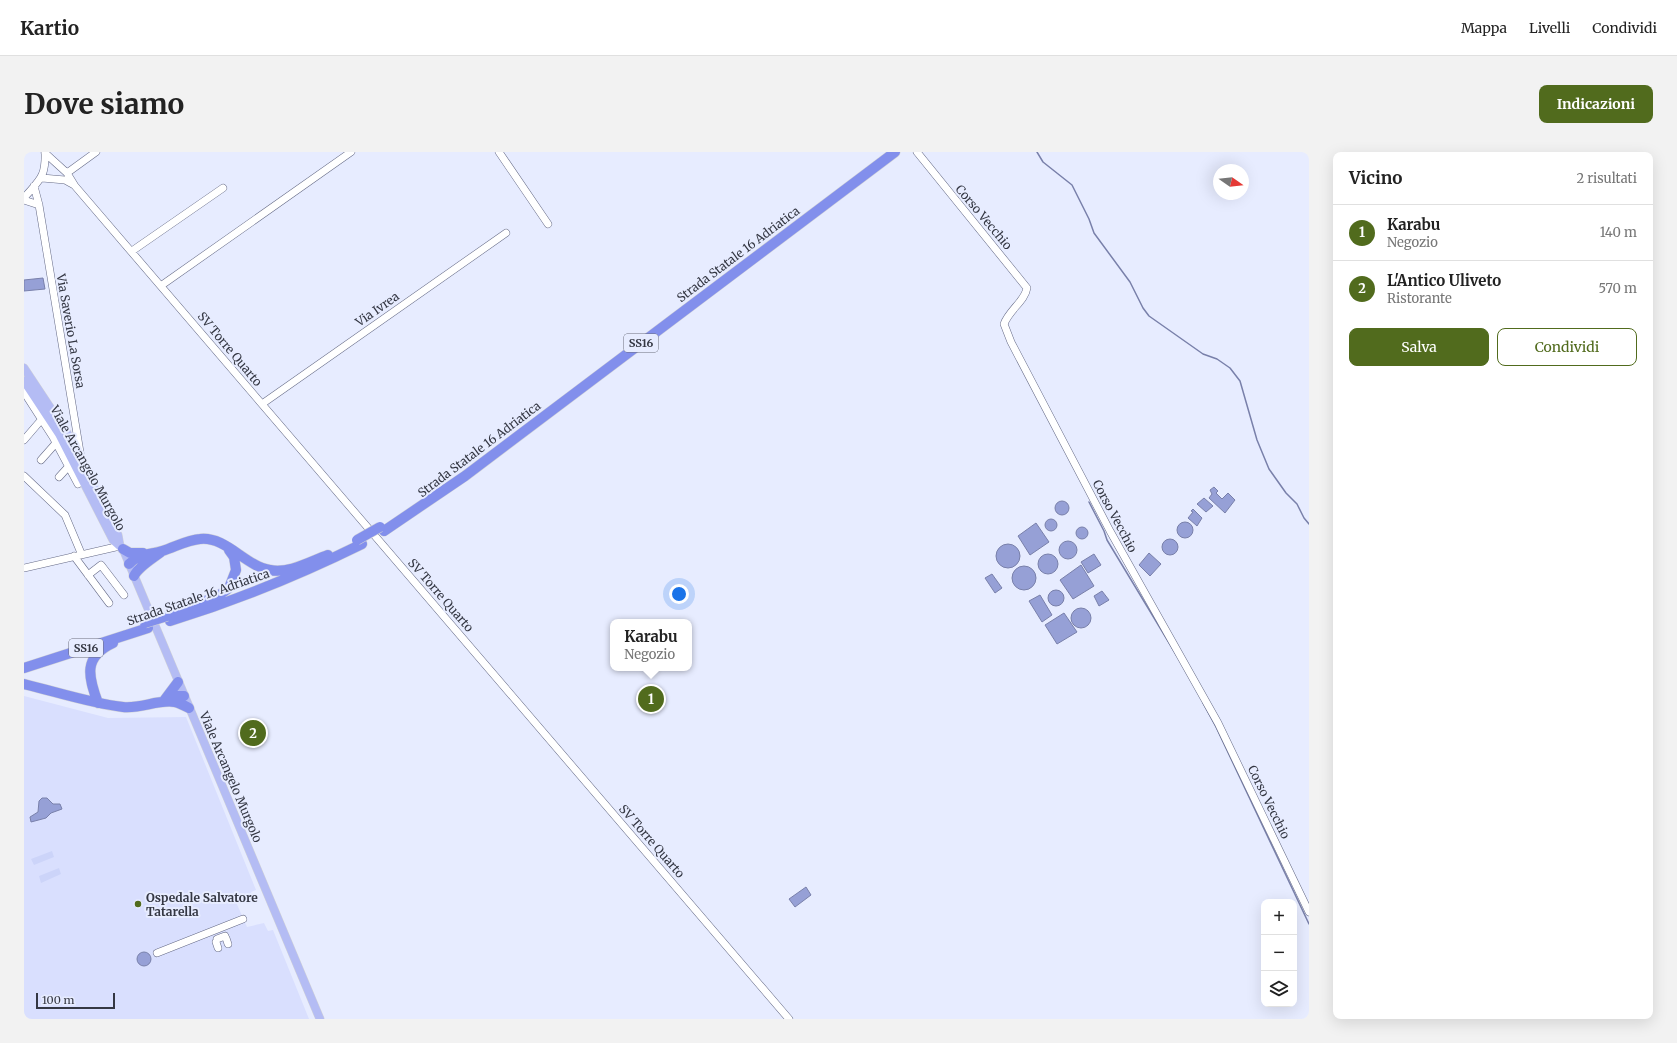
<!DOCTYPE html>
<html lang="it">
<meta charset="utf-8">
<style>
:root{--surface:#fff;--page:#f2f2f2;--text:#222;--muted:#767676;--line:#e0e0e0;--accent:#516b1d}
body{margin:0;font-family:Merriweather,serif;background:var(--page);color:var(--text)}
.controls{position:absolute;right:12px;bottom:12px;display:grid;overflow:hidden;border-radius:8px;box-shadow:0 4px 16px #0002}
.controls button{width:36px;height:36px;display:grid;place-items:center;padding:0;border:0;border-bottom:1px solid var(--line);background:var(--surface);color:var(--text);font:20px sans-serif}
.compass{position:absolute;left:1189px;top:12px;width:36px;height:36px;border-radius:50%;background:var(--surface);box-shadow:0 4px 16px #0002;rotate:104deg}
.scale{position:absolute;left:12px;bottom:10px;width:79px;box-sizing:border-box;padding-left:4px;border:2px solid #343743;border-top:0;font-size:11px;line-height:14px;white-space:nowrap;color:#343743;-webkit-text-stroke:3px #e7ecff;paint-order:stroke}
.you{position:absolute;left:655px;top:442px;width:14px;height:14px;margin:-10px;border:3px solid #fff;border-radius:50%;background:#1a73e8;box-shadow:0 0 0 6px #1a73e833}
.badge{display:grid;place-items:center;width:26px;height:26px;border-radius:50%;background:var(--accent);color:#fff;font-size:13px;font-weight:700}
.pin{position:absolute;translate:-50% -50%;border:2px solid #fff;box-shadow:0 1px 4px #0006}
.popup{position:absolute;left:586px;top:467px;width:82px;height:52px;box-sizing:border-box;display:grid;place-content:center;border-radius:8px;background:var(--surface);filter:drop-shadow(0 1px 3px #0005);font-size:13px;white-space:nowrap;color:var(--muted)}
.popup b{font-size:15px;color:var(--text)}
.popup::after{content:'';position:absolute;left:50%;top:100%;margin-left:-8px;border:8px solid transparent;border-top-color:var(--surface)}
.list{margin:0;padding:0;list-style:none}
h2{display:flex;justify-content:space-between;align-items:center;height:52px;margin:0;padding:0 16px;font-size:17px}
h2 small{font-size:13px;font-weight:400;color:var(--muted)}
.list li{display:grid;grid-template-columns:26px 1fr auto;gap:12px;align-items:center;box-sizing:border-box;height:56px;padding:0 16px;border-top:1px solid var(--line)}
.list b{display:block;font-size:15px;white-space:nowrap}
.list p{margin:0;font-size:13px;white-space:nowrap;color:var(--muted)}
.list em{font-size:13px;font-style:normal;color:var(--muted)}
.actions{display:flex;gap:8px;padding:12px 16px}
.actions a{flex:1;padding:9px 0;border:1px solid var(--accent);border-radius:8px;text-align:center;font-size:14px;color:var(--accent)}
.actions .main{background:var(--accent);color:#fff}
.icon{flex:none;width:22px;height:22px;fill:none;stroke:currentColor;stroke-width:2;stroke-linecap:round;stroke-linejoin:round}
.map{position:relative;flex:none;width:1285px;height:867px;overflow:hidden;border-radius:8px}
header{display:flex;align-items:center;gap:24px;box-sizing:border-box;height:56px;padding:0 20px;background:var(--surface);border-bottom:1px solid var(--line)}
header strong{font-size:19px}
nav{display:flex;gap:22px;margin-inline-start:auto;font-size:14px}
.intro{display:flex;align-items:center;justify-content:space-between;box-sizing:border-box;height:96px;padding:0 24px}
h1{margin:0;font-size:28px}
.button{padding:10px 18px;border-radius:8px;background:var(--accent);color:#fff;font-size:14px;font-weight:700}
main{display:flex;gap:24px;padding:0 24px}
aside{flex:1;background:var(--surface);border-radius:8px;box-shadow:0 4px 16px #0002}
.map>svg:first-child{display:block}
.built{fill:#d9dffe}
.green{fill:#ccd4f9}
.water{fill:#96a0d6;stroke:#7980aa}
.lines{fill:none;stroke-linecap:round;stroke-linejoin:round}
.stream{stroke:#7980aa;stroke-width:1.5}
.minor-casing{stroke:#656a86;stroke-width:8}
.major-casing{stroke:#d2d3d6;stroke-width:9}
.highway-casing{stroke:#d2d3d6;stroke-width:11}
.minor{stroke:#fff;stroke-width:7}
.major{stroke:#b4bcf4;stroke-width:8}
.highway{stroke:#828fec;stroke-width:10}
.highway-bridge-casing{stroke:#d2d3d6;stroke-width:11;stroke-linecap:butt}
.highway-bridge{stroke:#828fec;stroke-width:10}
.poi-dot{fill:#516b1d;stroke:#e7ecff;stroke-width:1.5}
.labels{text-anchor:middle;dominant-baseline:central;stroke-width:4;stroke-linejoin:round;paint-order:stroke}
.shield{fill:#e7ecff;stroke:#6a6d7b;stroke-width:1}
.shield-label{font-size:11px;font-weight:bold;fill:#343743}
.street-label{font-size:12px;fill:#343743;stroke:#e7ecff}
.poi-label{font-size:12px;font-weight:bold;fill:#343743;stroke:#e7ecff;text-anchor:start}
</style>
<header>
<strong>Kartio</strong>
<nav><a>Mappa</a><a>Livelli</a><a>Condividi</a></nav>
</header>
<div class="intro"><h1>Dove siamo</h1><a class="button">Indicazioni</a></div>
<main>
<div class="map">
<svg width="1285" height="867" viewBox="0 0 1285 867">
<rect width="100%" height="100%" fill="#e7ecff"/>
<!-- built -->
<path class="built" d="M0,544L84,566L162,565L232,738L227,740L228,743L212,750L223,775L240,771L244,779L249,778L285,867H0Z"/>
<!-- green -->
<path class="green" d="M28,699L30,705L10,713L7,707Z
M35,716L37,722L17,731L15,724Z"/>
<!-- water -->
<path class="water" d="M19,126L21,137L0,139V128Z
M1190,335L1194,339L1192,341L1198,347L1204,341L1211,348L1201,361L1185,346L1188,342L1186,338Z
M1180,346L1189,354L1182,360L1173,352Z
M1031 356a7 7 0 1 1 14 0a7 7 0 1 1-14 0Z
M1169,357L1178,366L1173,374L1164,366L1169,360L1167,359Z
M1021 373a6 6 0 1 1 12 0a6 6 0 1 1-12 0Z
M1153 378a8 8 0 1 1 16 0a8 8 0 1 1-16 0Z
M1012,371L1025,390L1006,403L994,384Z
M1052 381a6 6 0 1 1 12 0a6 6 0 1 1-12 0Z
M1138 395a8 8 0 1 1 16 0a8 8 0 1 1-16 0Z
M1035 398a9 9 0 1 1 18 0a9 9 0 1 1-18 0Z
M972 404a12 12 0 1 1 24 0a12 12 0 1 1-24 0Z
M1125,401L1137,412L1126,424L1115,413Z
M1014 412a10 10 0 1 1 20 0a10 10 0 1 1-20 0Z
M1070,402L1077,413L1064,421L1057,410Z
M1057,413L1070,434L1049,447L1036,428Z
M988 426a12 12 0 1 1 24 0a12 12 0 1 1-24 0Z
M968,422L978,436L971,441L961,426Z
M1024 446a8 8 0 1 1 16 0a8 8 0 1 1-16 0Z
M1078,439L1085,448L1075,454L1070,444Z
M1016,443L1028,463L1018,470L1005,449Z
M1047 466a10 10 0 1 1 20 0a10 10 0 1 1-20 0Z
M1040,461L1053,480L1033,492L1021,473Z
M18,646H23L29,652H36L38,657L27,661L22,666L7,670L6,665L14,660L15,649Z
M782,735L787,743L771,755L765,747Z
M113 807a7 7 0 1 1 14 0a7 7 0 1 1-14 0Z"/>
<g class="lines">
<!-- stream -->
<path class="stream" d="M1013,0L1019,10L1048,33L1065,67L1070,81L1106,130L1119,156L1125,164L1179,202L1193,207L1206,216L1216,229L1233,288L1245,317L1262,341L1273,352L1280,366L1285,372
M1065,350L1080,379L1083,388L1153,504
M1179,551L1192,575L1285,772"/>
<defs>
<path id="minor" d="M475,0L524,72
M893,0L1003,136C1001,149 985,158 980,172L987,190L1086,379L1194,571L1285,760
M21,1L43,21L51,34L765,867
M43,21L72,0
M18,26L41,28L50,33
M10,34L15,53L57,306
M0,46C15,28 22,26 21,0
M0,48L15,53
M108,99L199,36
M138,133L327,0
M0,240L29,285L54,332L59,329
M238,252L482,81
M0,288L18,267
M17,308L32,291
M0,324L41,363L57,401
M35,325L45,314
M50,404L85,451
M0,416L96,394
M64,423L77,413L100,443
M202,786L204,792
M193,787L201,784
M192,790L194,796
M133,801L219,767"/>
<path id="major" d="M0,216L43,281L94,383L96,394
M0,229L35,282L89,388L99,397L296,867"/>
<path id="highway" d="M360,379L441,324L871,0
M99,397L106,401H119
M105,412C116,401 125,403 138,399C151,395 163,388 176,387C202,384 221,414 246,418C265,422 287,409 304,403
M110,424C114,415 128,407 137,400
M143,464L194,444L205,436L212,418L210,405L205,398
M146,469C214,448 275,423 338,392
M0,516L124,476
M0,532C33,540 66,551 99,555C117,557 134,547 151,550C156,551 161,554 165,556
M144,544H160
M139,550L154,530
M74,551C64,524 59,505 89,491"/>
</defs>
<!-- minor casing -->
<use href="#minor" class="minor-casing"/>
<!-- major casing -->
<use href="#major" class="major-casing"/>
<!-- highway casing -->
<use href="#highway" class="highway-casing"/>
<!-- minor -->
<use href="#minor" class="minor"/>
<!-- major -->
<use href="#major" class="major"/>
<!-- highway -->
<use href="#highway" class="highway"/>
<defs>
<path id="highway-bridge" d="M333,388L356,375
M121,471L143,464"/>
</defs>
<!-- highway-bridge casing -->
<use href="#highway-bridge" class="highway-bridge-casing"/>
<!-- highway-bridge -->
<use href="#highway-bridge" class="highway-bridge"/>
</g>
<!-- markers -->
<circle class="poi-dot" cx="114" cy="752" r="4"/>
<g class="labels">
<!-- shield labels -->
<g class="shield">
<rect x="600" y="182" width="34" height="18" rx="3"/>
<rect x="45" y="487" width="34" height="18" rx="3"/>
</g>
<g class="shield-label">
<text x="617" y="191">SS16</text>
<text x="62" y="496">SS16</text>
</g>
<!-- street labels -->
<g class="street-label">
<text transform="translate(960 65) rotate(50)">Corso Vecchio</text>
<text transform="translate(714 102) rotate(-37)">Strada Statale 16 Adriatica</text>
<text transform="translate(353 157) rotate(-35)">Via Ivrea</text>
<text transform="translate(47 179) rotate(80)">Via Saverio La Sorsa</text>
<text transform="translate(206 197) rotate(50)">SV Torre Quarto</text>
<text transform="translate(455 297) rotate(-37)">Strada Statale 16 Adriatica</text>
<text transform="translate(64 316) rotate(61)">Viale Arcangelo Murgolo</text>
<text transform="translate(1091 364) rotate(62)">Corso Vecchio</text>
<text transform="translate(417 443) rotate(49)">SV Torre Quarto</text>
<text transform="translate(174 445) rotate(-19)">Strada Statale 16 Adriatica</text>
<text transform="translate(207 625) rotate(67)">Viale Arcangelo Murgolo</text>
<text transform="translate(1245 650) rotate(64)">Corso Vecchio</text>
<text transform="translate(628 689) rotate(49)">SV Torre Quarto</text>
</g>
<!-- poi labels -->
<g class="poi-label">
<text x="122" y="745">Ospedale Salvatore<tspan x="122" dy="14">Tatarella</tspan></text>
</g>
</g>
</svg>
<div class="controls">
<button>+</button>
<button>−</button>
<button><svg class="icon" aria-label="layers" viewBox="0 0 24 24"><path d="M12 4l9 5-9 5-9-5zM3 14l9 5 9-5"/></svg></button>
</div>
<svg class="compass" viewBox="-18 -18 36 36"><path d="M0-13l5 13h-10z" fill="#e53935"/><path d="M0 13l5-13h-10z" fill="#767676"/></svg>
<div class="scale">100 m</div>
<div class="you"></div>
<div class="pin badge" style="left:627px;top:547px">1</div>
<div class="popup"><b>Karabu</b>Negozio</div>
<div class="pin badge" style="left:229px;top:581px">2</div>
</div>
<aside>
<h2>Vicino<small>2 risultati</small></h2>
<ul class="list">
<li><span class="badge">1</span><div><b>Karabu</b><p>Negozio</p></div><em>140 m</em></li>
<li><span class="badge">2</span><div><b>L'Antico Uliveto</b><p>Ristorante</p></div><em>570 m</em></li>
</ul>
<div class="actions"><a class="main">Salva</a><a>Condividi</a></div>
</aside>
</main>
